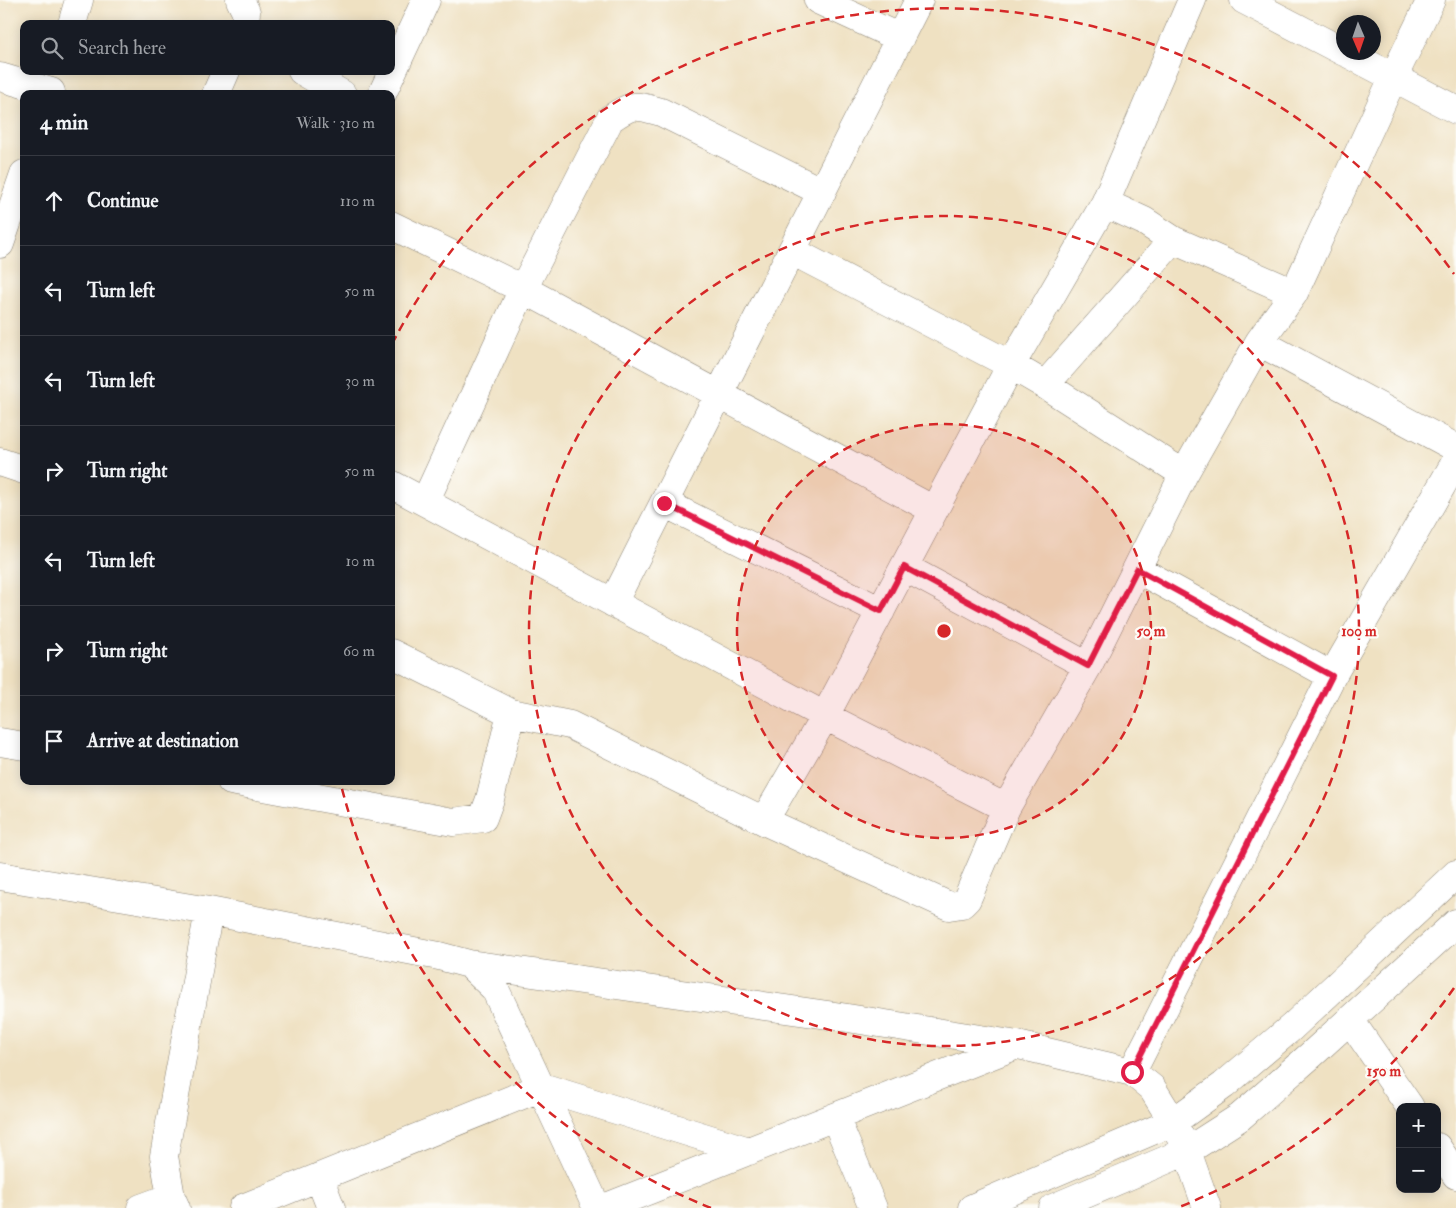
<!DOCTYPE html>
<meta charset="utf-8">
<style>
:root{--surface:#171b24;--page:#20242c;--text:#f1f3f6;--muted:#9ea1a6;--line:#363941}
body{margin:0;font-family:"IM FELL Double Pica",serif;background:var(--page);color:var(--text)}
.controls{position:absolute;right:15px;bottom:15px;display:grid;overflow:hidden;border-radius:10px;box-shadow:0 2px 12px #0003}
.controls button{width:45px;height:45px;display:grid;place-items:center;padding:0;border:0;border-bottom:1px solid var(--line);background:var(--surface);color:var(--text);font:25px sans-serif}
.compass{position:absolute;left:1336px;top:15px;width:45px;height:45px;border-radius:50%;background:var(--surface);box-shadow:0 2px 12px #0003;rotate:178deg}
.stop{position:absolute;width:15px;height:15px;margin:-11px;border:4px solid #e11d48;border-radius:50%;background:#fff}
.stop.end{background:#e11d48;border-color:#fff;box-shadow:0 1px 5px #0008}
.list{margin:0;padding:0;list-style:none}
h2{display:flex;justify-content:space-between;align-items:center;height:65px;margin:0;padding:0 20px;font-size:21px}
h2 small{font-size:16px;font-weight:400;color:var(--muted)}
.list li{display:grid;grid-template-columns:32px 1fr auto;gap:15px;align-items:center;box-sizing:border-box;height:90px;padding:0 20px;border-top:1px solid var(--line)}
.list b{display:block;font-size:19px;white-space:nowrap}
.list em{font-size:16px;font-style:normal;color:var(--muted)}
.icon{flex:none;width:28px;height:28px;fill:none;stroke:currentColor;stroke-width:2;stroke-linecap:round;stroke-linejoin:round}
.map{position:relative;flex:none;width:1456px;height:1208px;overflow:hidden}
.search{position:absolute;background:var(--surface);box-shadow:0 2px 12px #0003;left:20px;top:20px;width:375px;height:55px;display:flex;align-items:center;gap:12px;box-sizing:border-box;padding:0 18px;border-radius:10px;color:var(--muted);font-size:19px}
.panel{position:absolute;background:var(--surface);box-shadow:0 2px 12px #0003;left:20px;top:90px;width:375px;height:695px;border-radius:10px}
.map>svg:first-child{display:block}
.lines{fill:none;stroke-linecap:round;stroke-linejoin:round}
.minor-casing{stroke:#867e6f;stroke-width:29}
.minor{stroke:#fff;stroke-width:28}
.route{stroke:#e11d48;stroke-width:6}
.ring{fill:none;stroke:#d62828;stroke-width:2.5;stroke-dasharray:9 6}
.centre{fill:#d62828;stroke:#fdfcf7;stroke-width:2.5}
.ring-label{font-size:15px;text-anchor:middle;font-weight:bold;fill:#d62828;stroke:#fdfcf7;stroke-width:4.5;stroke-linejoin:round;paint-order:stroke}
</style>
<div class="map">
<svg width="1456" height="1208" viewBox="0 0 1456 1208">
<rect width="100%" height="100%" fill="#fdfcf7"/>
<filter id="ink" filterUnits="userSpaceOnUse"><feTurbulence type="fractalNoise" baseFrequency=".02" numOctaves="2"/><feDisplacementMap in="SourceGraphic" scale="10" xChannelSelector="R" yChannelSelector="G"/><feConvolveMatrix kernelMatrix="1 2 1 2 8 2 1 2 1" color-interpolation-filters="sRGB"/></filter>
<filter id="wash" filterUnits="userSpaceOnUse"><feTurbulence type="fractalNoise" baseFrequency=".0096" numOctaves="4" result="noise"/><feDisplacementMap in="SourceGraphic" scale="20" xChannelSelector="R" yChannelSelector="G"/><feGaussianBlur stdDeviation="1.12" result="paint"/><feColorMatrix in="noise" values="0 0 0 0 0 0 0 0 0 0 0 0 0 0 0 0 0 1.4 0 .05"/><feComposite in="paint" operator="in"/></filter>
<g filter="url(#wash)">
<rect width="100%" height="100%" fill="#efe1c2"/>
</g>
<g filter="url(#ink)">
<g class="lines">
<defs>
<path id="minor" d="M240,0L246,12L245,24
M818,0L900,38
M1192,0L1105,203L1144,221L1173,240L1294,293
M1244,0L1344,52
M1431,0L1393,78L1294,293L1259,342L1456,448
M72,24L79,0
M1345,52L1456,110
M302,71L342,94
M0,77L51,92
M216,94L226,71
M382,94L426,0
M391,225L523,289L934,510
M0,244L24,174
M792,251L1011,365L1045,385L1184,474
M1045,385L1173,240
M0,462L24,470
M391,484L825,716L1006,808
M425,502L523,289L610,119C633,103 635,105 661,112L822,192
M664,503L881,611
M904,567L1088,666
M1137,569L1332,676
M613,603L919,0
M511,713L570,725L764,821L949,906L962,904L967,899L1006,808L1088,666L1184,474L1259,342
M0,742L24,746
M231,781L453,822L483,818L490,799L511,713L391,653
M764,821L825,716L1011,365L1105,203
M0,876L209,911L439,956L469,964L495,989L597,1208
M469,964L835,1016L1018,1045L1132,1072L1152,1088L1173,1122L1187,1151L1207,1208
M1350,1020L1410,1107
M1132,1072L1332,676L1456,461
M835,1117L873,1208
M1437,1147L1456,1175
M319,1177L331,1208
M141,1208L171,1197
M176,1208L171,1197L164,1156L209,911
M243,1208L542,1087L749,1151
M604,1208L1017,1045
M972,1208L1173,1122L1224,1085L1292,1027L1456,874
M1053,1208L1187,1151L1240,1117L1311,1055L1456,923"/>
</defs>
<!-- minor casing -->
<use href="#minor" class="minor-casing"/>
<!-- minor -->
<use href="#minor" class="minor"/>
</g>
</g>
<g class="lines" filter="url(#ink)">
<!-- route -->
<path class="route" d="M664,503L881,611L904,567L1088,666L1137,569L1332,676L1132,1072"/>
</g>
<!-- distance rings -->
<circle cx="944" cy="631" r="207" fill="#d62828" fill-opacity=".12"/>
<g class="ring">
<circle cx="944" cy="631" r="207"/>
<circle cx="944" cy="631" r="415"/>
<path d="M1454 988A622 622 0 0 1 1177 1208M711 1208A622 622 0 0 1 340 781M392 344A622 622 0 0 1 1454 274"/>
</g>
<circle cx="944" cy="631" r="8" class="centre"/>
<g class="ring-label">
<text x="1151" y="636">50 m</text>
<text x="1359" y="636">100 m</text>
<text x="1384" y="1076">150 m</text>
</g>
</svg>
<div class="controls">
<button>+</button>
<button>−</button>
</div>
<svg class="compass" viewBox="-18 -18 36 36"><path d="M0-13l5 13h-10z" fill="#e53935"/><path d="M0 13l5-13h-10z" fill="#9ea1a6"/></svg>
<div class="stop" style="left:1132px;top:1072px"></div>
<div class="stop end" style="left:664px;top:503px"></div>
<div class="search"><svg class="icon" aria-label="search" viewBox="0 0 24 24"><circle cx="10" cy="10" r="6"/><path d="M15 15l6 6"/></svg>Search here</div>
<section class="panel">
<h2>4 min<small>Walk · 310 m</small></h2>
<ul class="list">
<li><svg class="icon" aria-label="ahead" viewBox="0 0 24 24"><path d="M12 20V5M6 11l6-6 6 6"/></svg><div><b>Continue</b></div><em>110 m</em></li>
<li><svg class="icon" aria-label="left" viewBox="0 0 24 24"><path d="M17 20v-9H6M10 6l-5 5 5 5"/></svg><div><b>Turn left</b></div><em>50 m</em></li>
<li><svg class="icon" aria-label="left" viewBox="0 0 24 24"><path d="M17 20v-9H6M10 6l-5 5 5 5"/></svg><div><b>Turn left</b></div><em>30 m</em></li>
<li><svg class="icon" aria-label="right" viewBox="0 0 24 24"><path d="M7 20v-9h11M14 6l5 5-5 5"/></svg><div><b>Turn right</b></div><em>50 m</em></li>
<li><svg class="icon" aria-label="left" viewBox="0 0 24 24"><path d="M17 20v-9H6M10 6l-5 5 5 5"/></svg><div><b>Turn left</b></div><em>10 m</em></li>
<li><svg class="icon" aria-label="right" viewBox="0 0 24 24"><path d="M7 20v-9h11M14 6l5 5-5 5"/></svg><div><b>Turn right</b></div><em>60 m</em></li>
<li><svg class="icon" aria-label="arrive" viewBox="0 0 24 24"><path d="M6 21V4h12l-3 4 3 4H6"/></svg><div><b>Arrive at destination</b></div></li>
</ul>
</section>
</div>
